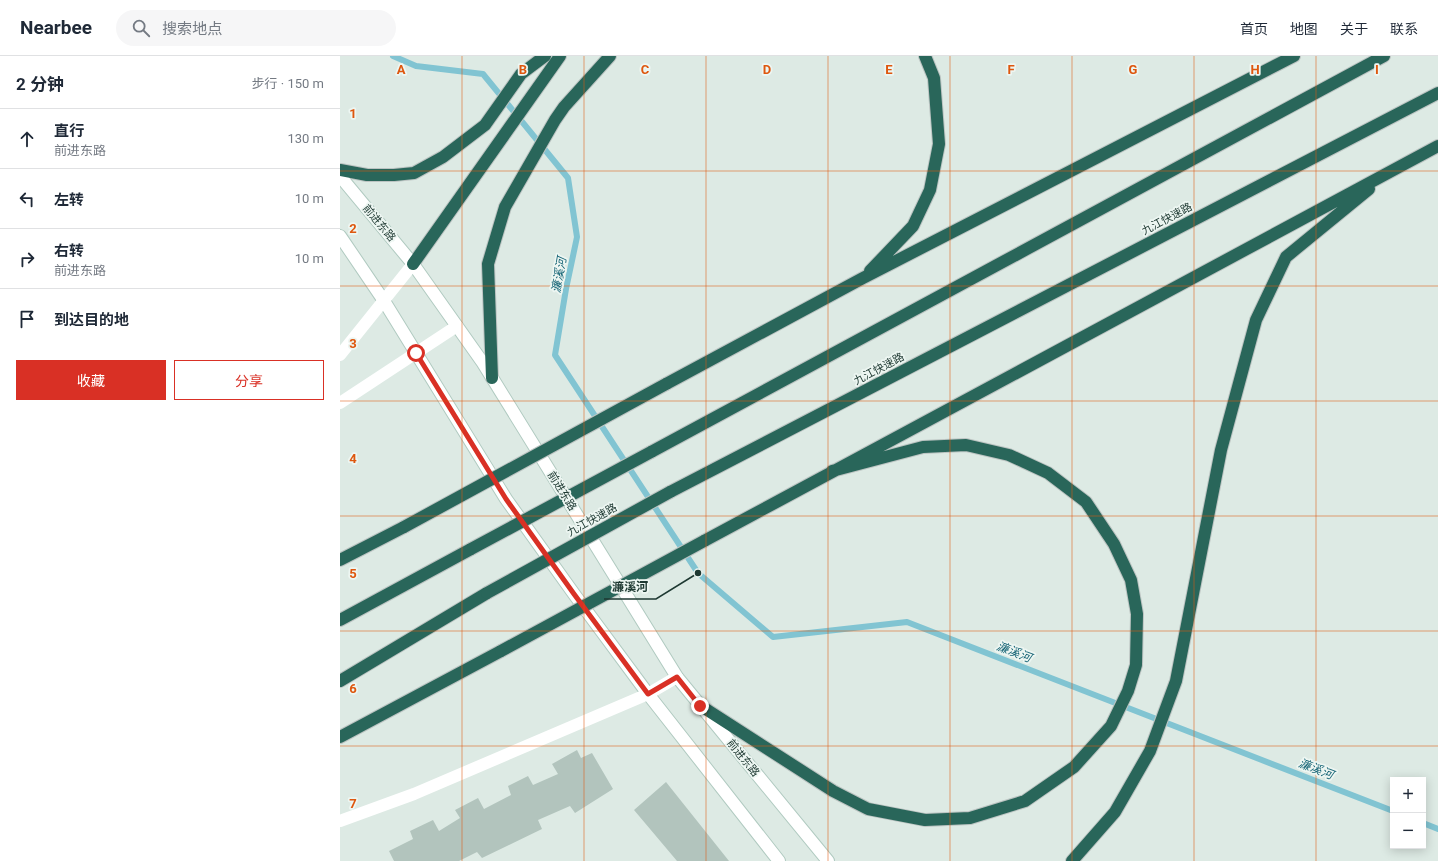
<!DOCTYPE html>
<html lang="zh">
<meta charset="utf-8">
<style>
:root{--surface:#fff;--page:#f6f6f7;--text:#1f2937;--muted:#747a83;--line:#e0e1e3;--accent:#d93025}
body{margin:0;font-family:Roboto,"Noto Sans SC",sans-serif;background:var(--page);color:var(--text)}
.controls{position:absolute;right:12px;bottom:12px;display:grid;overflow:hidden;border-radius:0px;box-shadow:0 2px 10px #0003}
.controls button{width:36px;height:36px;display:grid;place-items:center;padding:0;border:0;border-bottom:1px solid var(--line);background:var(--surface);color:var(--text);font:20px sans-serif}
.stop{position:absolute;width:12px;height:12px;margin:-9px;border:3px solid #d93025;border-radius:50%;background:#fff}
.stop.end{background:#d93025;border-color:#fff;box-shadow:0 1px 4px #0008}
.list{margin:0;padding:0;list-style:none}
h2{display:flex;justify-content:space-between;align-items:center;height:52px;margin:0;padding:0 16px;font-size:17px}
h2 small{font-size:13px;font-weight:400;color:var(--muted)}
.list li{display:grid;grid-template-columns:26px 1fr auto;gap:12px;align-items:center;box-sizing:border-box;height:60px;padding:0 16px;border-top:1px solid var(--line)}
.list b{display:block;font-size:15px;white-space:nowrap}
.list p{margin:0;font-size:13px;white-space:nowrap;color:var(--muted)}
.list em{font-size:13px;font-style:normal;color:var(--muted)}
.actions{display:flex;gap:8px;padding:12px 16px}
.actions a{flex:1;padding:9px 0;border:1px solid var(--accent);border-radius:0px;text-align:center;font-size:14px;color:var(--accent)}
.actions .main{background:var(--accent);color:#fff}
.icon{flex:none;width:22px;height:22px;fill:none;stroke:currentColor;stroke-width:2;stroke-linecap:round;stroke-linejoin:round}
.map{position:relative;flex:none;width:1098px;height:805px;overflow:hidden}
header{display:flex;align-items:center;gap:24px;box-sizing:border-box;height:56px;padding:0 20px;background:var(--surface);border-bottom:1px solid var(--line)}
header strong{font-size:19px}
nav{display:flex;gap:22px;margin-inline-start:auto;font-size:14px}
.search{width:280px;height:36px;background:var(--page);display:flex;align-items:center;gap:10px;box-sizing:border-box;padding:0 14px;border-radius:22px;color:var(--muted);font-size:15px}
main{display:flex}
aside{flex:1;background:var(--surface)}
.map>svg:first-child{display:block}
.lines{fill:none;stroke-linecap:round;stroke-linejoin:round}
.stream{stroke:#81c4d2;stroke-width:6}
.building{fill:#b2c4bd}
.secondary-casing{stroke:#b0cac0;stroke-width:14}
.motorway-casing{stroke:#bcc4c2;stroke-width:14}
.minor{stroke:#fff;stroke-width:12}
.tertiary{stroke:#fff;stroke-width:12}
.secondary{stroke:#fff;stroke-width:12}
.motorway{stroke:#29665a;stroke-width:12}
.motorway-bridge-casing{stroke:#bcc4c2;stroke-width:14;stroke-linecap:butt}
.motorway-bridge{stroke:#29665a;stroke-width:12}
.route{stroke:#d93025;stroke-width:5}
.grid{fill:none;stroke:#de570e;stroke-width:1;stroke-opacity:0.55}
.labels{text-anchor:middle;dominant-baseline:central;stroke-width:3.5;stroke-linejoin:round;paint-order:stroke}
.street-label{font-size:11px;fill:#1e3932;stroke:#edf6f2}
.water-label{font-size:12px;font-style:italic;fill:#176576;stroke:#edf6f2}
.grid-label{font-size:13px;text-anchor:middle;font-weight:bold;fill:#de570e;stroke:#edf6f2;stroke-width:3.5;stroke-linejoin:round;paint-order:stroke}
.leader{fill:none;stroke:#1e3932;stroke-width:1.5}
.callout-dot{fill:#1e3932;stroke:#edf6f2;stroke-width:1.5}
.callout-label{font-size:12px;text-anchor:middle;font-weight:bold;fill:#1e3932;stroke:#edf6f2;stroke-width:3.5;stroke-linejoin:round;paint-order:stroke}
</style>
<header>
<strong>Nearbee</strong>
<div class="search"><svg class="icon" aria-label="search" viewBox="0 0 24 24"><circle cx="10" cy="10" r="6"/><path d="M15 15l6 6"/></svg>搜索地点</div>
<nav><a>首页</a><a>地图</a><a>关于</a><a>联系</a></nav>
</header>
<main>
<aside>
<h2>2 分钟<small>步行 · 150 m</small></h2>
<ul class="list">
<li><svg class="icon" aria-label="ahead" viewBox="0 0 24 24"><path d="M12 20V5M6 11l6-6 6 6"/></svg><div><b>直行</b><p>前进东路</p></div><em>130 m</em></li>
<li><svg class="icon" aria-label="left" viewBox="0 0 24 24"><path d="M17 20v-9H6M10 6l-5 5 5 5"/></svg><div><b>左转</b></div><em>10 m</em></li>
<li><svg class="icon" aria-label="right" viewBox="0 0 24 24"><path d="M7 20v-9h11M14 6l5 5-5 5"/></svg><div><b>右转</b><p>前进东路</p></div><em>10 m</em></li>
<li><svg class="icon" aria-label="arrive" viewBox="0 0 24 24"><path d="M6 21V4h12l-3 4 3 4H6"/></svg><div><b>到达目的地</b></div></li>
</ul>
<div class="actions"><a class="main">收藏</a><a>分享</a></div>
</aside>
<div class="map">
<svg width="1098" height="805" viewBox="0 0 1098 805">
<rect width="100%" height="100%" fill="#ddeae4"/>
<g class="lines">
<!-- stream -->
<path class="stream" d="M53,0L76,10L143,18L228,122L237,181L226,233L215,299L358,517L433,581L567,566L1053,755
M1083,767L1098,773"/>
</g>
<!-- building -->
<path class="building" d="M237,694L241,702L252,697L273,733L235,757L230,750L198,764L202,773L142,802L137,796L119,805H54L49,795L73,783L70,775L93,764L99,775L120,762L115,754L138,742L144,753L171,739L168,730L188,720L193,729L218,718L212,708Z
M326,726L389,805H337L294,754Z"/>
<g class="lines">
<defs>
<path id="secondary" d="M0,120L73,208L143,307L337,621L488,805
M0,180L44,245L166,443L234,538L308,638L439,805"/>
<path id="motorway" d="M0,114L27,119H54L74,117L103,101L145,69L181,18L205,0
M73,208L220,0
M530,215L573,170L590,134L599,88L594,22L585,0
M152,322L148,208L165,151L215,64L224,51L270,0
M326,328L523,222L954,0
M311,396L1044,0
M330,436L1098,37
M364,485L1098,90
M0,504L64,471
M0,564L131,493
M0,625L147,537
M361,650L493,735L528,753L585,764L630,762L685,745L734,711L771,670L788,635L796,609L797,558L791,524L774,488L746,446L708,417L669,399L626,389L583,391L492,415
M0,681L161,595
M732,805L775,756L810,695L836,625L881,394L916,264L946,201L1029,133"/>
</defs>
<!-- secondary casing -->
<use href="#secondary" class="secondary-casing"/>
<!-- motorway casing -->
<use href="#motorway" class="motorway-casing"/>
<!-- minor -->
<path class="minor" d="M0,765L74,738L308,638L337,621"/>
<!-- tertiary -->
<path class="tertiary" d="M0,299L73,208
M0,347L117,270"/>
<!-- secondary -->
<use href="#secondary" class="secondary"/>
<!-- motorway -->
<use href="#motorway" class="motorway"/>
<defs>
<path id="motorway-bridge" d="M64,471L326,328
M131,493L311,396
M147,537L330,436
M161,595L364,485"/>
</defs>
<!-- motorway-bridge casing -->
<use href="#motorway-bridge" class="motorway-bridge-casing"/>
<!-- motorway-bridge -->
<use href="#motorway-bridge" class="motorway-bridge"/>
</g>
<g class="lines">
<!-- route -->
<path class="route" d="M76,297L166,443L234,538L308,638L337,621L360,650"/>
</g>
<!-- grid -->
<path class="grid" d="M122,0V805M244,0V805M366,0V805M488,0V805M610,0V805M732,0V805M854,0V805M976,0V805M0,115H1098M0,230H1098M0,345H1098M0,460H1098M0,575H1098M0,690H1098"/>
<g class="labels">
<!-- street labels -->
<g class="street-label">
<text transform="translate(827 163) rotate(-28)">九江快速路</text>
<text transform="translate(39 167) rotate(50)">前进东路</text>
<text transform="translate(539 313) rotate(-28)">九江快速路</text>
<text transform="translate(222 435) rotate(58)">前进东路</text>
<text transform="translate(252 464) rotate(-29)">九江快速路</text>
<text transform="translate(403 702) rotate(51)">前进东路</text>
</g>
<!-- water labels -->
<g class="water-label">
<text transform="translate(219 219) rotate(-80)">濂溪河</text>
<text transform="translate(674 596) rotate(21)">濂溪河</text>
<text transform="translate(976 713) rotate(21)">濂溪河</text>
</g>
</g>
<g class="grid-label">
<text x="61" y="18">A</text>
<text x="183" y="18">B</text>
<text x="305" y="18">C</text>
<text x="427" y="18">D</text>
<text x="549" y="18">E</text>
<text x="671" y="18">F</text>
<text x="793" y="18">G</text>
<text x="915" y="18">H</text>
<text x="1037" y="18">I</text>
<text x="13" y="62">1</text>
<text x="13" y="177">2</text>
<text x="13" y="292">3</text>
<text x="13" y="407">4</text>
<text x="13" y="522">5</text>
<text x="13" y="637">6</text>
<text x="13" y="752">7</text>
</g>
<!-- callouts -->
<path class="leader" d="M358 517L316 543H264"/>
<circle class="callout-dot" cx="358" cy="517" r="4"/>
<g class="callout-label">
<text x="290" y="535">濂溪河</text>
</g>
</svg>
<div class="controls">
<button>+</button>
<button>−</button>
</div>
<div class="stop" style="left:76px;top:297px"></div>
<div class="stop end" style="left:360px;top:650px"></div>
</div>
</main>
